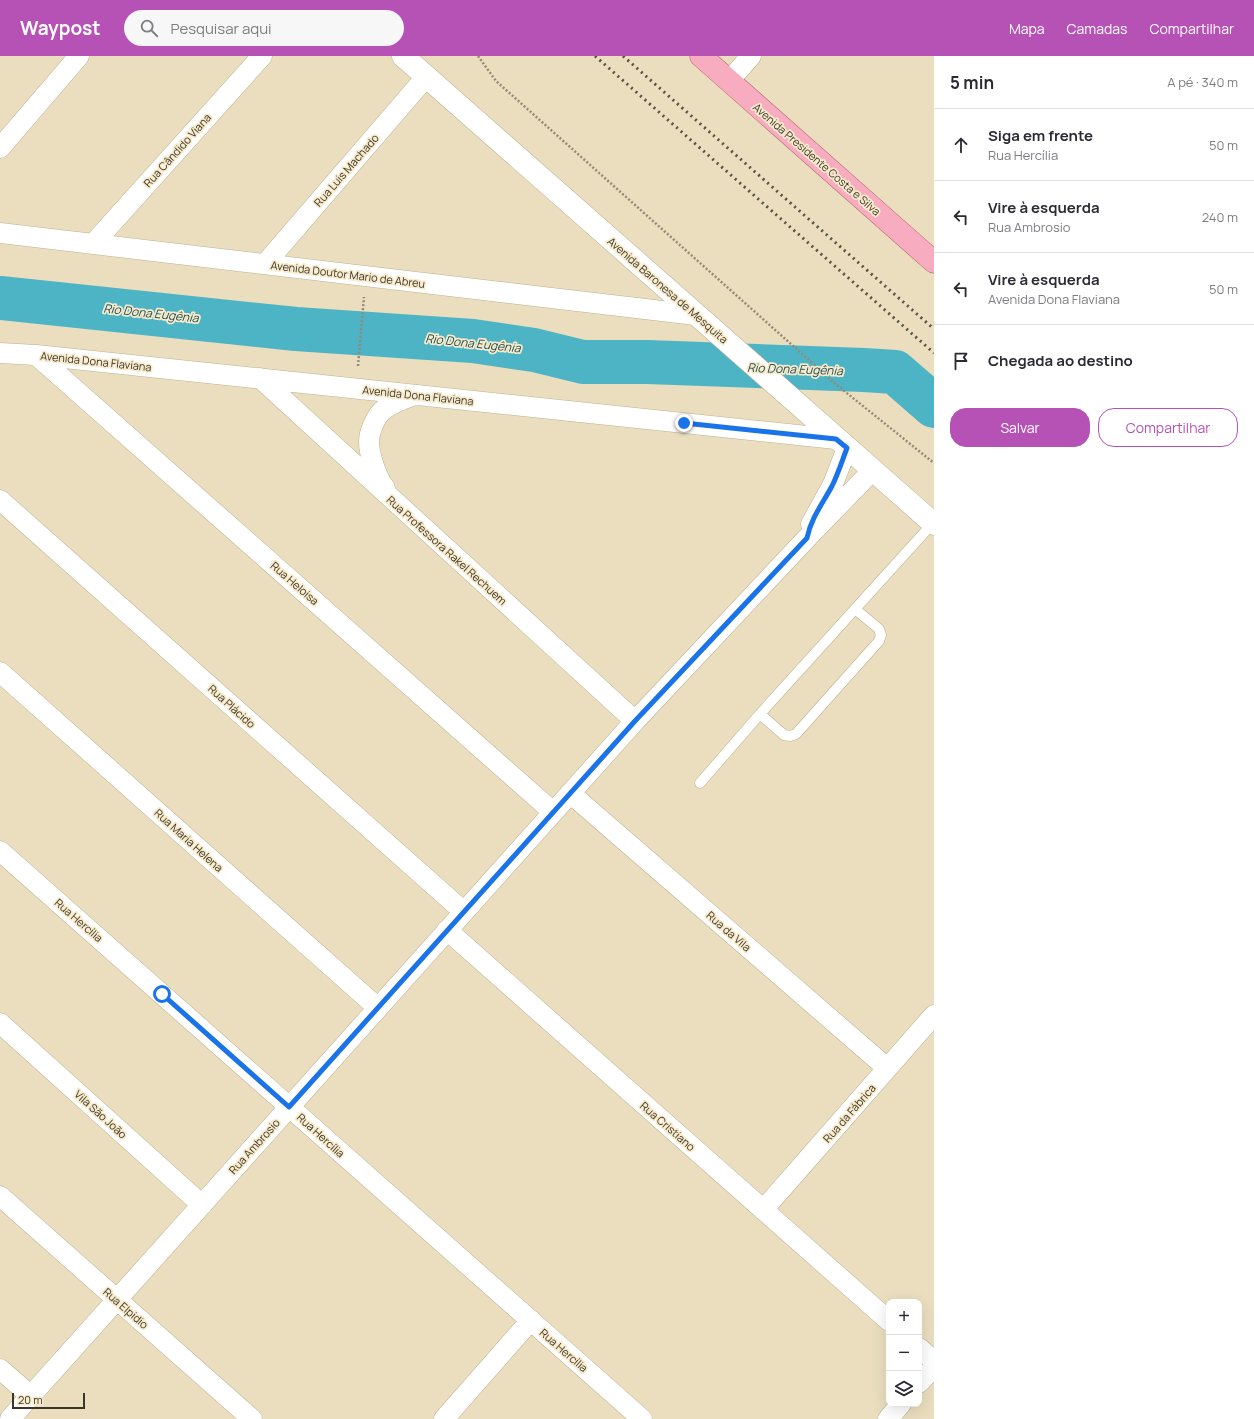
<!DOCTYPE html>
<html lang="pt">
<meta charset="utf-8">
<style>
:root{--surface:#fff;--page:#f7f7f7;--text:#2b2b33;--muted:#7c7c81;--line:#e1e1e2;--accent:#b651b6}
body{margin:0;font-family:Manrope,sans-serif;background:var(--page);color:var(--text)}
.controls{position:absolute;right:12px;bottom:12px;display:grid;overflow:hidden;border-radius:8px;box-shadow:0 4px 16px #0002}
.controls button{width:36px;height:36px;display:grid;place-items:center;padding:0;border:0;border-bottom:1px solid var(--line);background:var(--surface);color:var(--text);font:20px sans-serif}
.scale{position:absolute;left:12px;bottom:10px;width:73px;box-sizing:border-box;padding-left:4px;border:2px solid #3b362a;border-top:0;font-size:11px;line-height:14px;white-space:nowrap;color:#3b362a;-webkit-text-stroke:3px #f8ebcc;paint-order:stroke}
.stop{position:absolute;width:12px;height:12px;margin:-9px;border:3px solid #1a73e8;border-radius:50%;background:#fff}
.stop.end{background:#1a73e8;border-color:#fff;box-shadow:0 1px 4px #0008}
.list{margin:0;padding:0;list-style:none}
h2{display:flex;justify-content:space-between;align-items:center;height:52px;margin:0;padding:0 16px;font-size:17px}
h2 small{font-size:13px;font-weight:400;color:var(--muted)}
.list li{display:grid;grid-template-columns:26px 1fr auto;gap:12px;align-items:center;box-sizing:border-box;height:72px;padding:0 16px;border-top:1px solid var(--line)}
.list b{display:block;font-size:15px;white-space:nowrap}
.list p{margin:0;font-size:13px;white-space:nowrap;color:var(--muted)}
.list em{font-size:13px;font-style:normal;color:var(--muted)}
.actions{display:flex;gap:8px;padding:12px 16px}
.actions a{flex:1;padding:9px 0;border:1px solid var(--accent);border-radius:16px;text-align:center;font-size:14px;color:var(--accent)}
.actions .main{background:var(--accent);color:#fff}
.icon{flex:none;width:22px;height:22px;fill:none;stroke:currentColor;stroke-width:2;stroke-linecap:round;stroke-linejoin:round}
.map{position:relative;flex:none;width:934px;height:1363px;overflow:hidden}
header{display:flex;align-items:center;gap:24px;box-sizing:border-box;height:56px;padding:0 20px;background:var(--accent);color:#fff}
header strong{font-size:19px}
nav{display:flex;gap:22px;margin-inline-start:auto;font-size:14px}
.search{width:280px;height:36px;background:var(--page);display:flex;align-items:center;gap:10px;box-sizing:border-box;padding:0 14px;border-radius:22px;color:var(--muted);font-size:15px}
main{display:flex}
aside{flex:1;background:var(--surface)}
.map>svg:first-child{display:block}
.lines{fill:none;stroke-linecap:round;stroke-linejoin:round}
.river{stroke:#4db4c5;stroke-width:44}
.lane-casing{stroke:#bcb193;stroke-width:11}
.street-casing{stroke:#bcb193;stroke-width:21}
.secondary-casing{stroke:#bcb193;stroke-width:23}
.primary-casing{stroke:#b35e6f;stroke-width:23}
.path{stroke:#938a75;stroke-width:2.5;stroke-dasharray:2 2;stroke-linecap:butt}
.lane{stroke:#fff;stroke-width:10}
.street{stroke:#fff;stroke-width:20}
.secondary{stroke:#fff;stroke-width:22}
.primary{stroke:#f8acbf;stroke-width:22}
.rail{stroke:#585243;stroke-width:3;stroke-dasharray:2 4;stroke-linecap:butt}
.route{stroke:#1a73e8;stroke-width:5}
.labels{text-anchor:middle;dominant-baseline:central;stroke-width:3.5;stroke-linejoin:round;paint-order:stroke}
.street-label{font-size:11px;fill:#3b362a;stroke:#f8ebcc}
.water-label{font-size:12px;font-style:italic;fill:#1d4b52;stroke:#f8ebcc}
</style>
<header>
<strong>Waypost</strong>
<div class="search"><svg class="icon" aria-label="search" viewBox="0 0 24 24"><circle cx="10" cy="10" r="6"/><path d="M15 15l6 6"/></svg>Pesquisar aqui</div>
<nav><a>Mapa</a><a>Camadas</a><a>Compartilhar</a></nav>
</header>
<main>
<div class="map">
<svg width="934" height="1363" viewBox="0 0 934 1363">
<rect width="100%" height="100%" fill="#eadebf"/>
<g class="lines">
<!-- river -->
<path class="river" d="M0,242L296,273L473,285L534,294L583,306H647L864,314L895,316L934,350"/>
<defs>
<path id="lane" d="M855,553L879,573L881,579L879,585L796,678L790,680L784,679L760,658L933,467
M700,727L760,658"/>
<path id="street" d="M729,25L751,0
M0,92L79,0
M0,177L696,259
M93,188L262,0
M265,208L426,21
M0,297L36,299L836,383
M36,299L553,756
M260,322L635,665
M385,432C377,423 369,398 369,386C369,376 375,362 382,355C391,347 404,343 415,339
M0,444L464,856
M811,468L833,428L847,392
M0,616L378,952
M570,737L887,1012
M0,795L642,1363
M447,874L889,1265
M0,967L202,1149
M0,1140L252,1363
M763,1154L934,959
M919,1292L934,1305
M0,1313L31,1340
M919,1327L934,1311
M10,1363L635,665L807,482L872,415
M444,1363L531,1264
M888,1363L901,1348"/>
<path id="secondary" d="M403,0L934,468"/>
<path id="primary" d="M701,0L934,206"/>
</defs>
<!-- lane casing -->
<use href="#lane" class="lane-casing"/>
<!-- street casing -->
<use href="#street" class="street-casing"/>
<!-- secondary casing -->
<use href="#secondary" class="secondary-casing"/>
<!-- primary casing -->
<use href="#primary" class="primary-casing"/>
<!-- path -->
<path class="path" d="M478,0L496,25L801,297L838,330L934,407
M358,310L364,241"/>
<!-- lane -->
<use href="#lane" class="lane"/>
<!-- street -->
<use href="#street" class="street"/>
<!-- secondary -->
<use href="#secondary" class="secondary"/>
<!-- primary -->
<use href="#primary" class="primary"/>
<!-- rail -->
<path class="rail" d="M595,0L934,297
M623,0L934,273"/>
</g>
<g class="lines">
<!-- route -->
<path class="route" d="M162,938L289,1051L635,665L807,482C811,462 823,447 832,430C838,418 842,405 847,392L836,383L684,367"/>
</g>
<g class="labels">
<!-- street labels -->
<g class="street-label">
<text transform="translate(177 94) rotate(-48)">Rua Cândido Viana</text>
<text transform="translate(817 103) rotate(41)">Avenida Presidente Costa e Silva</text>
<text transform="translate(346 114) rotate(-49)">Rua Luis Machado</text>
<text transform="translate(348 218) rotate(7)">Avenida Doutor Mario de Abreu</text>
<text transform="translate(668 234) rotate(41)">Avenida Baronesa de Mesquita</text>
<text transform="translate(96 305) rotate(6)">Avenida Dona Flaviana</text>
<text transform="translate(418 339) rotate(6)">Avenida Dona Flaviana</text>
<text transform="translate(447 494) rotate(42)">Rua Professora Rakel Rechuem</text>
<text transform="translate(295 527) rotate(41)">Rua Heloisa</text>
<text transform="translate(232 650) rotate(42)">Rua Plácido</text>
<text transform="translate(189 784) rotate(42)">Rua Maria Helena</text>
<text transform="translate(79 864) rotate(41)">Rua Hercília</text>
<text transform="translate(729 875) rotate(41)">Rua da Vila</text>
<text transform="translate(849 1057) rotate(-49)">Rua da Fábrica</text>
<text transform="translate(101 1058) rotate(42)">Vila São João</text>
<text transform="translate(668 1070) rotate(41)">Rua Cristiano</text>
<text transform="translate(321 1079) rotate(42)">Rua Hercília</text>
<text transform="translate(254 1090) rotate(-48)">Rua Ambrosio</text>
<text transform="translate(126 1252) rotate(41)">Rua Elpidio</text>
<text transform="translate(564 1294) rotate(41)">Rua Hercília</text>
</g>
<!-- water labels -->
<g class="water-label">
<text transform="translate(151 257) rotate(6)">Rio Dona Eugênia</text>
<text transform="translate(473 287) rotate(6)">Rio Dona Eugênia</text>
<text transform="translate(795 313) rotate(2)">Rio Dona Eugênia</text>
</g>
</g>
</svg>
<div class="controls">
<button>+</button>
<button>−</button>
<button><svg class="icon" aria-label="layers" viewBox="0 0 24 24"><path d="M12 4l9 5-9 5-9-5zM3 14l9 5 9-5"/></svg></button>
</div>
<div class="scale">20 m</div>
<div class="stop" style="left:162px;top:938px"></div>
<div class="stop end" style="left:684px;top:367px"></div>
</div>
<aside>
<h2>5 min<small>A pé · 340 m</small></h2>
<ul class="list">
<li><svg class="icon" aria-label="ahead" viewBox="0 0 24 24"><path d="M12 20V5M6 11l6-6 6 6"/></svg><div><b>Siga em frente</b><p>Rua Hercília</p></div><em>50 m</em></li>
<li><svg class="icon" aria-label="left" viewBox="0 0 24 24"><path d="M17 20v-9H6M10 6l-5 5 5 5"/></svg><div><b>Vire à esquerda</b><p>Rua Ambrosio</p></div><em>240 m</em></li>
<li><svg class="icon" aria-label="left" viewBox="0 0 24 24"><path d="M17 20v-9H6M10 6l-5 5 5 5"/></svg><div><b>Vire à esquerda</b><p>Avenida Dona Flaviana</p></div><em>50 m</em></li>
<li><svg class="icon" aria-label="arrive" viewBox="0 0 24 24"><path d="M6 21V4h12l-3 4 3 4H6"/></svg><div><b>Chegada ao destino</b></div></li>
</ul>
<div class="actions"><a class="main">Salvar</a><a>Compartilhar</a></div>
</aside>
</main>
